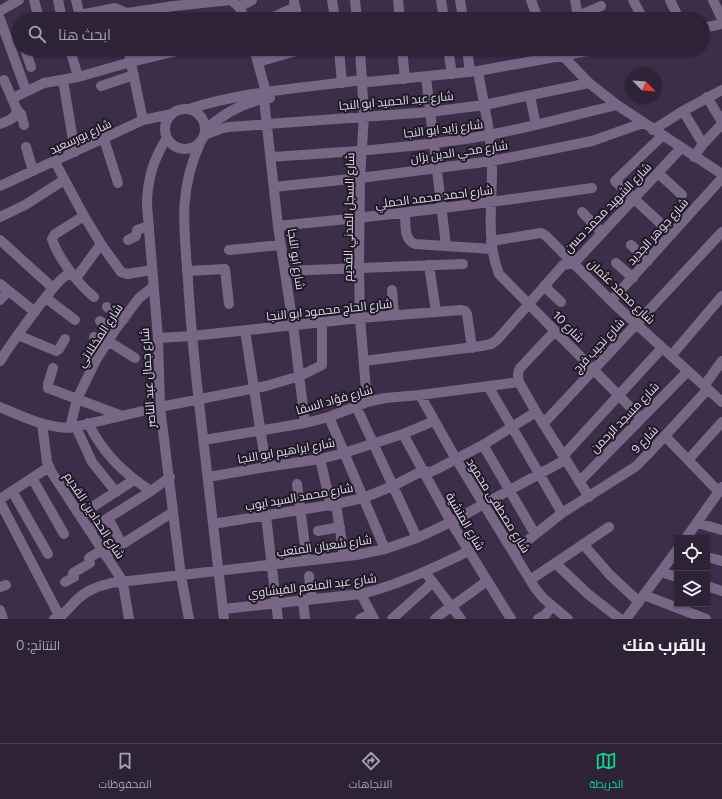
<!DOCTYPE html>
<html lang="ar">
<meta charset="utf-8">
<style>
:root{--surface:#2d2236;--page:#392f42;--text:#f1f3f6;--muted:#a7a4ad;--line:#483f51;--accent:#06d98b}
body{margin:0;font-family:Commissioner,Cairo,sans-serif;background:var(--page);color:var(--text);direction:rtl}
.controls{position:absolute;right:12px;bottom:12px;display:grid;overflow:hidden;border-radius:0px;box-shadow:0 1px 3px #0004}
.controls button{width:36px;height:36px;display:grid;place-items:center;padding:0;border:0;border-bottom:1px solid var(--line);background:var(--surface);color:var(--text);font:20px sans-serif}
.compass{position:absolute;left:626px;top:68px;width:36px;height:36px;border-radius:50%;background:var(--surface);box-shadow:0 1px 3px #0004;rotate:115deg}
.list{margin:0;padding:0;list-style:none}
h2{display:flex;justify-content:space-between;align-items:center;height:52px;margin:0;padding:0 16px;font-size:17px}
h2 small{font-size:13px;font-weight:400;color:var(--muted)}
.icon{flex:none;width:22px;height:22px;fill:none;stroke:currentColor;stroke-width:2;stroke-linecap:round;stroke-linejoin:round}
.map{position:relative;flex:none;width:722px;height:619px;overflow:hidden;direction:ltr}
.search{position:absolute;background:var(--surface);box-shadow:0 1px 3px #0004;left:12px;right:12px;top:12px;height:44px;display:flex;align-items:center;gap:10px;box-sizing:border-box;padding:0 14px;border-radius:22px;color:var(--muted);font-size:15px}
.sheet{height:124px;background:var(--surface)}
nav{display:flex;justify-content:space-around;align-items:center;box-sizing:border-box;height:56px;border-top:1px solid var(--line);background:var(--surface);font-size:11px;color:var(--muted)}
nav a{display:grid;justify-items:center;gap:2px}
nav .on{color:var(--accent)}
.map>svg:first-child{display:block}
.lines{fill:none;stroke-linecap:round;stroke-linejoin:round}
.minor{stroke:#776785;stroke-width:10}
.labels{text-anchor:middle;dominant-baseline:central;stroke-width:4;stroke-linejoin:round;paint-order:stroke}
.street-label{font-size:12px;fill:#e2daeb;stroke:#1f1925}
</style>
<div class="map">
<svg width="722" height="619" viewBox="0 0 722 619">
<rect width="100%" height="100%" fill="#3c2d48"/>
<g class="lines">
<!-- minor -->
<path class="minor" d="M34,0L39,19
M58,0L62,19
M76,0L81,19
M231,0L239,7L245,19
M332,0L335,19
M355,0L357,19
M398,0L400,19
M441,0L444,19
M460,0L463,19
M531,0L538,19
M575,0L578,16
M633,0L643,19
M670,0L679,19
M713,0L722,19
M294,2L298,19
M239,7L252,0
M0,11L19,0
M80,15L115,8L127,13L174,6L231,0
M0,19L24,85
M269,19L295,7
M571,19L601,6
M703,28L722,24
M25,49L31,67
M56,49L57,51
M70,49L78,77
M128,49L143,120
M254,49L266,92
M339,49L342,83
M360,49L364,116L360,178L359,268L360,318L367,402
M402,49L405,79
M448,49L452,74
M467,49L470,72
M563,56L589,83L617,105L722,174
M258,62L303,49
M478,71C483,101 491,132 492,162C493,199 485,239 499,274L641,418
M426,77L446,246
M63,80L75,152
M101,86L134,75
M530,96L536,125
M707,97L722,122
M13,98L44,83L78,77L131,62L185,49
M264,99L278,226L293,325L305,423
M165 129a20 20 0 1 1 40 0a20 20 0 1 1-40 0Z
M189,109C245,91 304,88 362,80L368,82L478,71L599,49
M17,110L21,114L24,125
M683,111L703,144
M0,124C7,121 16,119 17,110L4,80
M205,130C224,113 244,101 270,98
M653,130L683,111L722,90
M204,135L220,129L228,127L430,112L484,105L589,83
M662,136L615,181L672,234
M167,138C153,159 147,180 147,205L158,338L160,407L181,576L189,619
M104,139L118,183
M200,143C178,193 184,227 188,280C190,318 194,356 198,394C207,469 216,544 224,619
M26,147L33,171
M271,157C343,152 417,148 489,135C532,127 574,115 617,105
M694,157L703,144L722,124
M55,162L84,216L101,244L121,272L127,274L152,270
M658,173L682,195
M0,186L143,120L172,114
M274,187L360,178L492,161L592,141L643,123
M582,212L602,233
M405,213C406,224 403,239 415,244L492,249
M84,216L55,234L52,239C58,258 79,285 94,297
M0,217L25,205L64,180
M278,226C383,216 488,203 592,188
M0,240L53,288
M128,240L136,236L137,230L149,226
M491,241L541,233L545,235L611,301L722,402
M631,245L648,261
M229,250L281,245
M616,263L633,278
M429,265L436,312
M187,271L225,269L229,304
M285,271L463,264
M0,284L35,312
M544,286L561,302
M392,290L394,315
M46,298L75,320
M0,300L8,291
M611,301L722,178
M107,307L124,319
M100,321L115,330
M245,330L266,467
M555,331L520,368C517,373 518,377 519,382L536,412L589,497
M18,335L56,351L59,349L65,339
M94,337L106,345
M158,338L192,336L360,318L461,310L465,311L467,314L472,348
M108,341L135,358
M671,356L722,296
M0,361C9,347 56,279 67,275C70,274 73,275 76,276L79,274L101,244
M364,361L482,346L491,344L497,340L563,265L574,263L681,148
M53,368L48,384V388L122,416
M488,386L562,513
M704,386L722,361
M420,395L456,459L535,588L543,598L568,619
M356,406L417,538
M0,407C23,417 44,427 70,428L160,407L266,386L300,376L322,365V322
M329,417L385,549
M88,423C103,453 123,473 151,491
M42,424L47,462L52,473L120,577L124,589L129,619
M543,424L722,232
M76,427L92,462L116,492
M70,428L77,399L96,360L115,330L139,298L153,287
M403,434L451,522L511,619
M665,436L719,492
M204,440L305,423L329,417L367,402L385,398L420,395L519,382
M483,445L535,534
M563,456L662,348
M320,459L331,506
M688,460L722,422
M208,477L266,467L320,459L344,453L403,434L434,421
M32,478L64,534
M579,482L688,371
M297,484L307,561
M12,491L48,554
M0,499L49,467
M0,502L61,619
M336,504L344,556
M80,515L134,480
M266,516L278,619
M108,518L122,544
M697,523L722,530
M213,524L336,504L363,498L393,486L422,471L430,472L437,469L483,445L536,412
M89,530L151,491L170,477
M318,531L340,527
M686,538L722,487
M583,544L610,575L639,602
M513,552L562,513L635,467L649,453L708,389
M105,555L173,512
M707,557L722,561
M555,563L588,594L620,619
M425,572L461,619
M661,572L677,577
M309,576L312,599
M530,580L609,527
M65,582L74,577L73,573L90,563L89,558L102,550
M707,586L722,591
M0,587L6,585
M361,594L374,619
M644,595L706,619
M303,600L305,619
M451,607L487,581
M223,609L361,594C399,585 433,568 469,551
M0,610L3,619
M54,619C66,615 70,605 80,597C89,589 100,586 111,583L356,555L385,549L417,538L451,522L565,460
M360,619L370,614
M392,619L433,582
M435,619L451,606
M538,619L546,614L552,606
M626,619L677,550"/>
</g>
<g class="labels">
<!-- street labels -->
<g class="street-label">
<text transform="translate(396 100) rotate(-5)">شارع عبد الحميد ابو النجا</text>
<text transform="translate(443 128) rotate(-7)">شارع زايد ابو النجا</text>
<text transform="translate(80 136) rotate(-25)">شارع بورسعيد</text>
<text transform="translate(459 151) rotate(-8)">شارع محي الدين بزان</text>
<text transform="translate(434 196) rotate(-7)">شارع احمد محمد الحملي</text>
<text transform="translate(607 207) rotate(-46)">شارع الشهيد محمد حسن</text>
<text transform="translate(348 217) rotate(-89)">شارع السجل المدني القديم</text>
<text transform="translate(657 231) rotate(-48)">شارع جوهر الجديد</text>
<text transform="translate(297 259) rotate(82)">شارع ابو النجا</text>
<text transform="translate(622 291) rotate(44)">شارع محمد عثمان</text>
<text transform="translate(329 309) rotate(-6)">شارع الحاج محمود ابو النجا</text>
<text transform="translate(569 326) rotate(45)">شارع 10</text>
<text transform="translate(99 335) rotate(-57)">شارع المخللاتي</text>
<text transform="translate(598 345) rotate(-47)">شارع نجيب فرج</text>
<text transform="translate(147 378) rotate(-94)">شارع جمال عبد الناصر</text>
<text transform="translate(334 399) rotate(-16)">شارع فؤاد السقا</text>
<text transform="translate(624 417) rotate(-46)">شارع مسجد الرحمن</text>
<text transform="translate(644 439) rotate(-46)">شارع 9</text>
<text transform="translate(286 450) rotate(-10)">شارع ابراهيم ابو النجا</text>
<text transform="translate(299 496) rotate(-10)">شارع محمد السيد ايوب</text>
<text transform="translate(499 505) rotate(58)">شارع مصطفى محمود</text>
<text transform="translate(95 515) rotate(57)">شارع الحدادين القديم</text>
<text transform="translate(466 521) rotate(60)">شارع المنشية</text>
<text transform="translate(324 545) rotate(-8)">شارع شعبان المتعب</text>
<text transform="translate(312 585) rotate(-7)">شارع عبد المنعم الفيشاوي</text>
</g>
</g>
</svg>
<div class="controls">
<button><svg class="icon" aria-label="locate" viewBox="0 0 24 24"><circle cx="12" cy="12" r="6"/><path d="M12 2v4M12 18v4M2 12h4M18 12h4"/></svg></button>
<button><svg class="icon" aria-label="layers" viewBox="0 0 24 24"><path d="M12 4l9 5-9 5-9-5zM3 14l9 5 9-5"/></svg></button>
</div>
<svg class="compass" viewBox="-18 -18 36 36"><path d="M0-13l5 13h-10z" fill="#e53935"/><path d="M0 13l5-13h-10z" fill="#a7a4ad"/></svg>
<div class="search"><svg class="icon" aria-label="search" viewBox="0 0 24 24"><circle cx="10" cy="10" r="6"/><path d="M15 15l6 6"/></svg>ابحث هنا</div>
</div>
<section class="sheet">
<h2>بالقرب منك<small>النتائج: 0</small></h2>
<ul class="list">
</ul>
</section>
<nav>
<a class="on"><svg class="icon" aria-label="map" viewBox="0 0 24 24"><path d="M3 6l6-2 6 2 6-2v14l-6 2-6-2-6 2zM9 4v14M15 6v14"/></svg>الخريطة</a>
<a><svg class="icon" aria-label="directions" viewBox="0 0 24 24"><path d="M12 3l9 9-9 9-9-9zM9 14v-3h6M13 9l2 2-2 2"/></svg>الاتجاهات</a>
<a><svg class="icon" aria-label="saved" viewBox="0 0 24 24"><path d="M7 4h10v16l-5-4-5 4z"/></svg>المحفوظات</a>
</nav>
